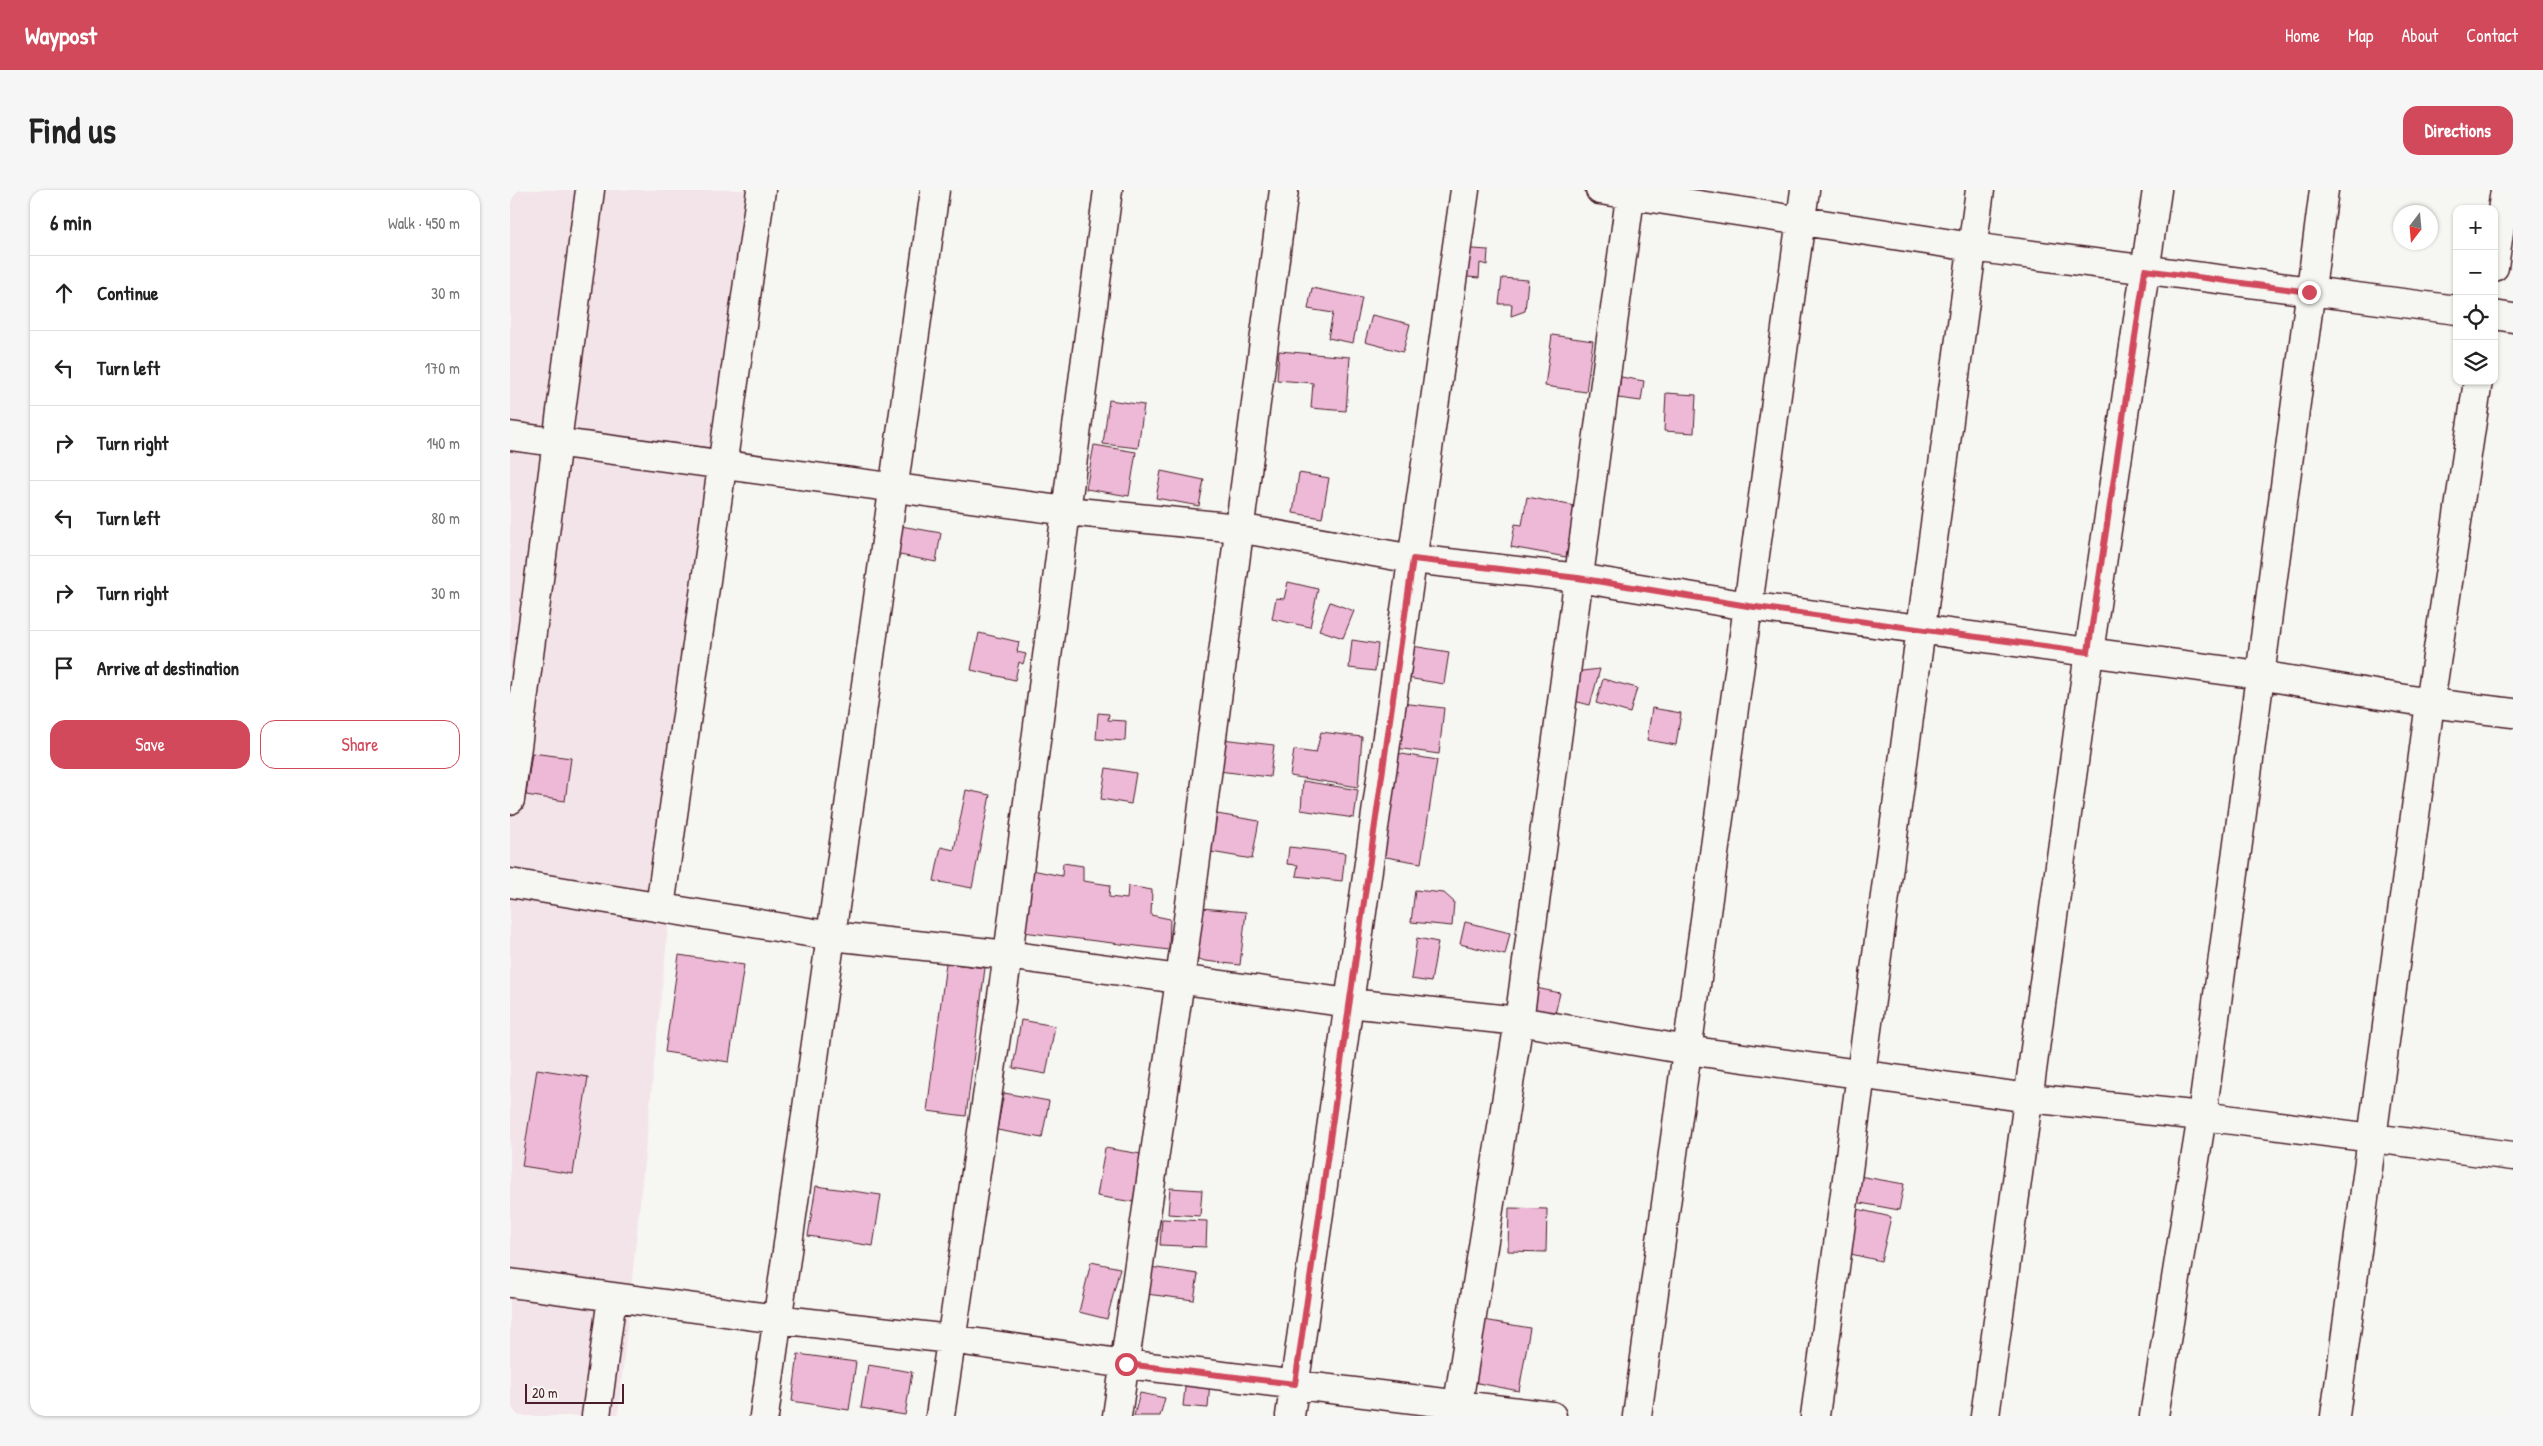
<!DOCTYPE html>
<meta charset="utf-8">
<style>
:root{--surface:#fff;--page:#f6f6f6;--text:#222;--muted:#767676;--line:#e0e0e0;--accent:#d1495b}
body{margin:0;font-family:"Patrick Hand",sans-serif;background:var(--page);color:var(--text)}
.controls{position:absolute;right:15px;top:15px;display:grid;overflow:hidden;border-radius:10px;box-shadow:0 1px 4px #0004}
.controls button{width:45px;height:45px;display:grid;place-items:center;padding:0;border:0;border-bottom:1px solid var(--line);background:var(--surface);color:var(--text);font:25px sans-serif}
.compass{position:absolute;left:1883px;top:15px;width:45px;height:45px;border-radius:50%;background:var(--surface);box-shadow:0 1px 4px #0004;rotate:196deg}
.scale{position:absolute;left:15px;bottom:12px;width:99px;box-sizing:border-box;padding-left:5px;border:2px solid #4a1f2b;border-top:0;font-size:14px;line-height:18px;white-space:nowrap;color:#4a1f2b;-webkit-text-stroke:4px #f6f6f2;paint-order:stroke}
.stop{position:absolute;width:15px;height:15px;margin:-11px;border:4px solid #d1495b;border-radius:50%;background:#fff}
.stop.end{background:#d1495b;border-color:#fff;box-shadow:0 1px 5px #0008}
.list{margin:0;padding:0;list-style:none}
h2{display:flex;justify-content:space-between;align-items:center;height:65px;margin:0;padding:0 20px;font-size:21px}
h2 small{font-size:16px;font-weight:400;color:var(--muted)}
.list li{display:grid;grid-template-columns:32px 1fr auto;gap:15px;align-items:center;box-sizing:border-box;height:75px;padding:0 20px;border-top:1px solid var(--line)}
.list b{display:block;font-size:19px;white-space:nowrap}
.list em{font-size:16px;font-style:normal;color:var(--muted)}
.actions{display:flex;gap:10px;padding:15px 20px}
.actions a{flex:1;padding:11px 0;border:1px solid var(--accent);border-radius:15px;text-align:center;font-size:18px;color:var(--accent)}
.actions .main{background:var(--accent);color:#fff}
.icon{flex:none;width:28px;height:28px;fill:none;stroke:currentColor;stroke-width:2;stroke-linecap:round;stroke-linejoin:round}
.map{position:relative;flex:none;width:2003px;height:1226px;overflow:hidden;border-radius:15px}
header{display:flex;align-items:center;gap:30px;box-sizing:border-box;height:70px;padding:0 25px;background:var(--accent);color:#fff}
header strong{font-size:24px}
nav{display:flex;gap:28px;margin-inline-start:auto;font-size:18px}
.intro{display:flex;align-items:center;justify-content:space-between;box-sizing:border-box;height:120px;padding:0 30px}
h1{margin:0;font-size:35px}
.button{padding:12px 22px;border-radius:15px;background:var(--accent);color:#fff;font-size:18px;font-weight:700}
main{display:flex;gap:30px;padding:0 30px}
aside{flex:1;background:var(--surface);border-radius:15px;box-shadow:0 1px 4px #0004}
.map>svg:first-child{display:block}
.built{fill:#f3e4ea}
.building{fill:#edb9d6;stroke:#4a1f2b}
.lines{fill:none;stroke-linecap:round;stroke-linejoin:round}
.minor-casing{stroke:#4a1f2b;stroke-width:31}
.minor{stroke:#f6f6f2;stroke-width:28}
.route{stroke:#d1495b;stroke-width:6}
</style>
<header>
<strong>Waypost</strong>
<nav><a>Home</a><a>Map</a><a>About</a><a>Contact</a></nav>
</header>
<div class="intro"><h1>Find us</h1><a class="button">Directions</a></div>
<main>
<aside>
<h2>6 min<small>Walk · 450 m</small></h2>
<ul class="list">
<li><svg class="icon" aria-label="ahead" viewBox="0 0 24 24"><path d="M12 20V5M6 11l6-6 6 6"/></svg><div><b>Continue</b></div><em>30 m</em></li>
<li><svg class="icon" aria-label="left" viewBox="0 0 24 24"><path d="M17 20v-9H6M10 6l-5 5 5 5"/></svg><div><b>Turn left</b></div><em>170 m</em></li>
<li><svg class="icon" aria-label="right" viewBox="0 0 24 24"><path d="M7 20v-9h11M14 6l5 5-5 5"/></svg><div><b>Turn right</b></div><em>140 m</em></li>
<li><svg class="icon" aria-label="left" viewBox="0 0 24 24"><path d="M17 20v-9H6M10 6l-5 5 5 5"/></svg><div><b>Turn left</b></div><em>80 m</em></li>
<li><svg class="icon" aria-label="right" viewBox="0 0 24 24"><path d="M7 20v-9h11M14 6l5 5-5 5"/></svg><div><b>Turn right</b></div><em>30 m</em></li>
<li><svg class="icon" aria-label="arrive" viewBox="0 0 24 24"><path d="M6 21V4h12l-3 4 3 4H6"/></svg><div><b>Arrive at destination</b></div></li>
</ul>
<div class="actions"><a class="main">Save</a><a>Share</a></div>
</aside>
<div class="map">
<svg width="2003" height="1226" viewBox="0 0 2003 1226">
<rect width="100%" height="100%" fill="#f6f6f2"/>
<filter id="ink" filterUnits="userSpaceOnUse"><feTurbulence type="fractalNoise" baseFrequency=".02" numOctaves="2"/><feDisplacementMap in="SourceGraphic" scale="10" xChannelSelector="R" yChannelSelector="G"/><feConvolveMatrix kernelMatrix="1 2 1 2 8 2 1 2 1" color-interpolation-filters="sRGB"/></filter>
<g filter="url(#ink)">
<!-- built -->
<path class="built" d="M0,0H249L169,631L108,1226H0Z"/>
<!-- building -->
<path class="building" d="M948,58L978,60L977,75L970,73L969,88L946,86Z
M992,88L1018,90L1015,121L1001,126L1002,114H989Z
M802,98L852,108L843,153L818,148L823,123L798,119Z
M862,125L900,134L893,162L855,152Z
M1042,145L1083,151L1076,202L1035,196Z
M769,161L840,167L836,221L801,218L803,193L767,190Z
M1111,187L1134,191L1131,211L1108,208Z
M1156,203L1186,205L1184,243L1154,241Z
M599,210L634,215L628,258L593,254Z
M584,255L626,262L619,306L576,299Z
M651,281L694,290L689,316L646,308Z
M789,283L819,288L812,328L783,323Z
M1017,307L1065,316L1056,367L1001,357L1005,334L1012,335Z
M391,336L431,343L426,372L385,364Z
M778,392L808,399L800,437L762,429L766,408L774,409Z
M820,412L844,421L833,448L809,440Z
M469,443L509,452L507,462L516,464L513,474L509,472L505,490L461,480Z
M842,450L868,454L865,481L839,478Z
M896,455L939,462L934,494L891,487Z
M1090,479L1080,515L1056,509L1063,482Z
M1093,489L1127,498L1120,523L1086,513Z
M891,513L934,518L929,564L886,558Z
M1142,518L1171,523L1166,555L1137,550Z
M588,523L599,524L598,530L616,531L615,551L586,549Z
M811,542L852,547L848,597L780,586L784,560L806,563Z
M712,549L764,555L760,587L708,581Z
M22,563L61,568L55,611L16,605Z
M886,563L927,570L911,673L870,666Z
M596,578L626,583L621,614L591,609Z
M793,591L848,600L844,628L791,620Z
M456,600L480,605L462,698L424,691L431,657L444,660Z
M707,624L749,631L742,669L701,662Z
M779,657L835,663L832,691L786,686L788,675L777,674Z
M553,673L573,676V691L600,695L599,707L617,709L618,696L642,700L641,725L660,729L659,760L513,742L517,679L552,686Z
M905,700L934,703L944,712L942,736L901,732Z
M692,718L736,722L730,775L687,770Z
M955,732L1000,743L995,765L950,754Z
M907,748L928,752L921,792L901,789Z
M169,765L234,775L219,872L155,862Z
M436,773L475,778L456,926L417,921Z
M1021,797L1050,803L1045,824L1016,817Z
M511,830L545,836L536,884L503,878Z
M27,879L78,887L63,984L12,976Z
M494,903L539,911L532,948L487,940Z
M595,958L631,964L623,1012L587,1006Z
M1349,986L1394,994L1389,1020L1345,1012Z
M306,996L371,1005L363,1056L298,1046Z
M660,998L692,1000L690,1026L658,1024Z
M999,1018L1037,1019L1036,1062L998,1061Z
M1343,1018L1381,1027L1371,1071L1332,1062Z
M652,1029L697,1031L696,1057L650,1055Z
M581,1072L610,1078L597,1129L569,1122Z
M640,1077L688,1084L684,1110L636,1104Z
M974,1130L1020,1138L1009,1201L963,1192Z
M288,1164L346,1172L339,1220L282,1211Z
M358,1175L402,1182L395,1225L351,1218Z
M676,1189L700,1190L698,1218L673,1216Z
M630,1203L655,1208L650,1226H624Z"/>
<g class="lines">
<defs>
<path id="minor" d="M1090,0L1462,57L1947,120
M1984,77L1995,0
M1984,125L2003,128
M0,246L557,321L728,338L903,369L1069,388L1238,416L1749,485L1920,513L2003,523
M0,610L80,0
M0,693L322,746L498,765L839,813L1009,831L1177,860L1519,908L1692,926L2003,966
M150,717L251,0
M0,1093L267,1129L440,1149L616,1174L1042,1226
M86,1226L102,1107
M254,1226L425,0
M430,1226L498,765L598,0
M607,1226L670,790L774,0
M780,1226L955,0
M946,1226L1009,831L1121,0
M1127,1226L1295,0
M1305,1226L1470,0
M1475,1226L1579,462L1647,0
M1644,1226L1692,926L1814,0
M1825,1226L1920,513L1968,191"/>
</defs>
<!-- minor casing -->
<use href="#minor" class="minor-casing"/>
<!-- minor -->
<use href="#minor" class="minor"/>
</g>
</g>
<g class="lines" filter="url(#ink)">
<!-- route -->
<path class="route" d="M616,1174L785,1194L903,369L1068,388L1238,416L1578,462L1635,80L1799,102"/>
</g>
</svg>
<div class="controls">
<button>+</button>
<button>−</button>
<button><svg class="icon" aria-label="locate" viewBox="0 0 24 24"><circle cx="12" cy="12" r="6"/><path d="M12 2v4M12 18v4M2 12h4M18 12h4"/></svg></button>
<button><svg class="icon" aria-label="layers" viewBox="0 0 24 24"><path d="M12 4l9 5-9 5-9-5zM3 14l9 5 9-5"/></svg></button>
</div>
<svg class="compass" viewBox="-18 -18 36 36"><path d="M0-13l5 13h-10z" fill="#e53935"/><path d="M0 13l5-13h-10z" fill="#767676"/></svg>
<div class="scale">20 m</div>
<div class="stop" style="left:616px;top:1174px"></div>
<div class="stop end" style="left:1799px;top:102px"></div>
</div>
</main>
